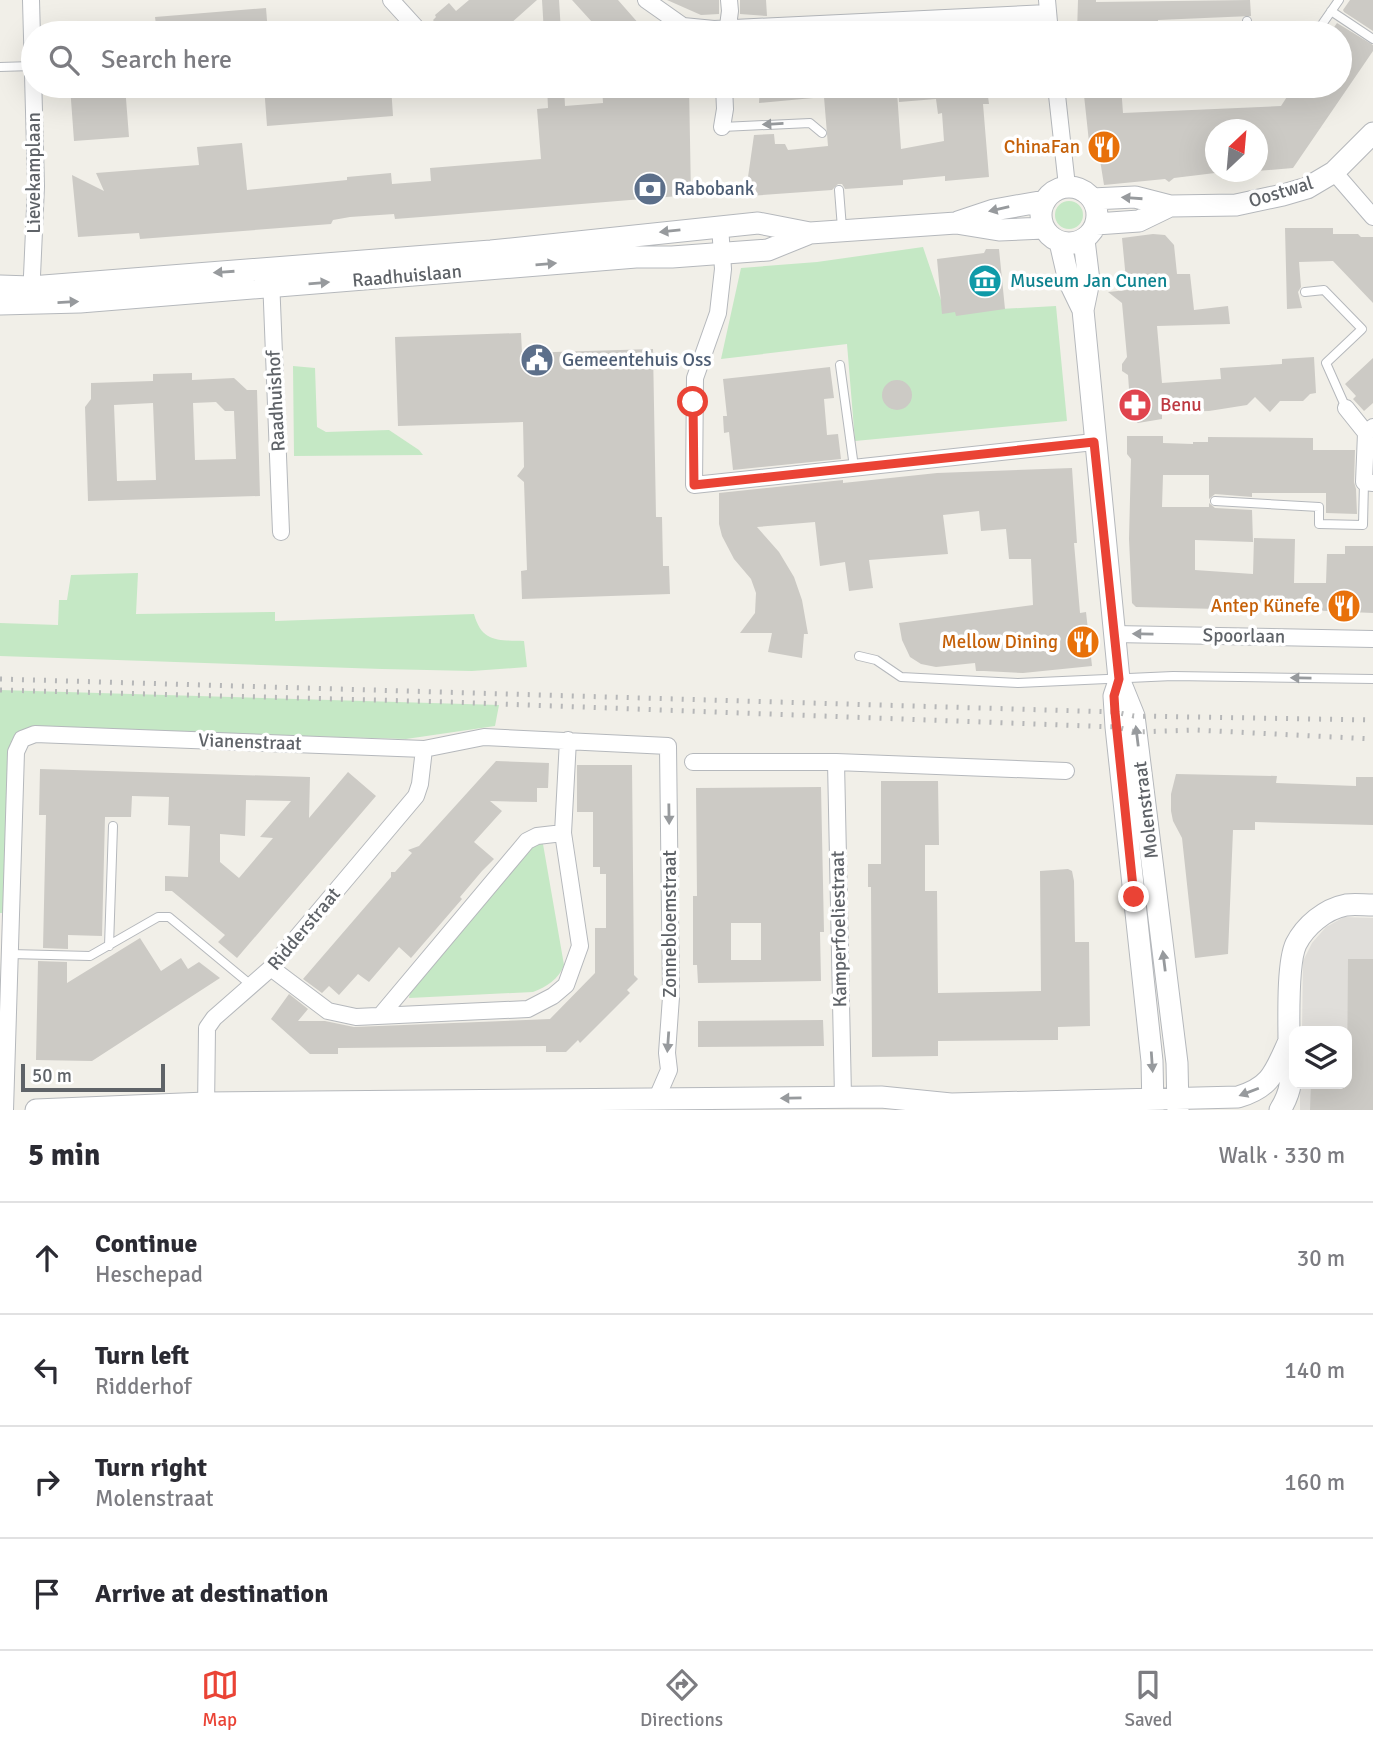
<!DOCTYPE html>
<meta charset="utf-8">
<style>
:root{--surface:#fff;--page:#f7f7f7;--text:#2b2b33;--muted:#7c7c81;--line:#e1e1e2;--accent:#ea4335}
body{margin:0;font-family:Signika,sans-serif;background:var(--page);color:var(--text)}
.controls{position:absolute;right:21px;bottom:21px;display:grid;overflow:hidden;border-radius:14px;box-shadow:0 7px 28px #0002}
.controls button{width:63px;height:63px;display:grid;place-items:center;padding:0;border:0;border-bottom:2px solid var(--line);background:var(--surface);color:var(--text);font:35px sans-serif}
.compass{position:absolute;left:1205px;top:119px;width:63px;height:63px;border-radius:50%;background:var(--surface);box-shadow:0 7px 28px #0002;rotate:26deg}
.scale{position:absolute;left:21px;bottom:18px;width:144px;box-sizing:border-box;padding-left:7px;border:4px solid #5f6368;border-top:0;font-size:19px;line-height:24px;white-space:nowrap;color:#5f6368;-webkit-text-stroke:5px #fff;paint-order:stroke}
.stop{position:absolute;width:21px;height:21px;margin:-16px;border:5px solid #ea4335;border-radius:50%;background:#fff}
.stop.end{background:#ea4335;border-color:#fff;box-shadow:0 2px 7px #0008}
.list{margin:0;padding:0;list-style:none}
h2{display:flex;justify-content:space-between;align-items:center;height:91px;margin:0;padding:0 28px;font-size:30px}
h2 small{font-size:23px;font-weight:400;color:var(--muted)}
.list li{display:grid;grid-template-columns:46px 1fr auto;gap:21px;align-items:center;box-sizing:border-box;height:112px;padding:0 28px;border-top:2px solid var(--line)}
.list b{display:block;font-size:26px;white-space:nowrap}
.list p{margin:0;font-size:23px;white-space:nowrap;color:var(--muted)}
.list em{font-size:23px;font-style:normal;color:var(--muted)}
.icon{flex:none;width:38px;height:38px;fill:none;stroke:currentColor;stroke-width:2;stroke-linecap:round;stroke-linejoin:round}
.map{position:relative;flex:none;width:1373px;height:1110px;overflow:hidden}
.search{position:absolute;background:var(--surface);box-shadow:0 7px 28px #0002;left:21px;right:21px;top:21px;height:77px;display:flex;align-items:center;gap:18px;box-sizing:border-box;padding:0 24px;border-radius:38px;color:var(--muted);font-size:26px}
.sheet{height:539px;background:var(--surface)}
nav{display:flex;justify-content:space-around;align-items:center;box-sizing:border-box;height:98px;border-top:2px solid var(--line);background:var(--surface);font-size:19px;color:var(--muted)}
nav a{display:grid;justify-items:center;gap:4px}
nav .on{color:var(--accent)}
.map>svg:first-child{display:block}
.industrial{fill:#e0deda}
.green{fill:#c5e8c5}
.building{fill:#cccac5;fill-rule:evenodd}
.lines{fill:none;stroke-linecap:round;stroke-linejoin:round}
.service-casing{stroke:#b5b8bc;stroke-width:10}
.minor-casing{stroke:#b5b8bc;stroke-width:18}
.tertiary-casing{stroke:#b5b8bc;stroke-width:23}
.service{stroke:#fff;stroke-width:8}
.minor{stroke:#fff;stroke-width:16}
.tertiary{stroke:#fff;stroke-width:21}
.rail{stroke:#b6b7b8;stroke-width:5;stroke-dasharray:2 9;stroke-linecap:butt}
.oneway{fill:#979a9d}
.route{stroke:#ea4335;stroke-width:9}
.labels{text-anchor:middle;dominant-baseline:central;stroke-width:7;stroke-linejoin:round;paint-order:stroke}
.food-label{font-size:19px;fill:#c56008;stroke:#fff;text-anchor:end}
.street-label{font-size:19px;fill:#5f6368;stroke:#fff}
.service-label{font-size:19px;fill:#4e5e75;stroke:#fff;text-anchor:start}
.culture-label{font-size:19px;fill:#0d838f;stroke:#fff;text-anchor:start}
.health-label{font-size:19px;fill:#be3a42;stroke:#fff;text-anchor:start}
</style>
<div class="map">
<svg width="1373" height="1110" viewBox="0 0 1373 1110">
<rect width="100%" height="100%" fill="#f1efe8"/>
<!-- industrial -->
<path class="industrial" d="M1344,917L1373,918V1110H1300V1084H1347V1031H1302L1303,961L1312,943L1326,927Z"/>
<!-- green -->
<path class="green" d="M1055 215a14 14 0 1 1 28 0a14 14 0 1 1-28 0Z
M923,247L945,312L1056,306L1067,421L855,441L847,344L721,359L741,268L817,262Z
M293,366L315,368L317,427L326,432L389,430L419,450L423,455L294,456Z
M138,573L136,614L271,612H275V621L474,614C482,643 498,640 524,641L527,667L472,671L382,669L0,656V623L58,625L59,600H67L71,575Z
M0,690L499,705L495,726L406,739L28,728L20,732L8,913H0Z
M543,844L564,965C559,979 546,987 533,992L409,998L410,992L529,845Z"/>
<!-- building -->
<path class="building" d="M469,0H537L500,33H497L490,26L482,33H444L433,20L436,17L435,15L449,3L456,11Z
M542,0H559L561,32L544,33Z
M572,0H618L647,33H602Z
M667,0H719V14L701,15Z
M740,0H766L767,16L740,14Z
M1078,0H1096V2L1250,0L1251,16L1158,20V33H1077Z
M1350,0H1373V31L1344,12L1343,10Z
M266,8L268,33H157L155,17Z
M1337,23L1373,45V51L1293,168L1257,171V130H1215V173L1174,178L1169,182L1165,179L1104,185L1097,141L1089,142L1083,86H1121L1123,113L1281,106L1294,86H1340V33H1330Z
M70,86H125L129,137L74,141Z
M264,86H391L393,116L267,126Z
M547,86H564L565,106L603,103L602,86H689L691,195L434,216L395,219L394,214L350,217L333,220L331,224L140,239L139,233L78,237L72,175L104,191L96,173L199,165L197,147L242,143L247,190L347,180V177L391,173L392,184L431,181L430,168L541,159L537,109L548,108Z
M760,86H846L847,96L897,92L901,149L944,141L942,113L938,114L936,99L899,102L898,86H958V91L987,89L989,104H983L989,177L945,181V176L903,180V185L845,189L842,184H838L832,190L749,196L747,184L754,135L774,134L775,144H785L788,150L828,146L824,97L759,103Z
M1285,228H1333V234H1358L1361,237H1373V303L1333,261L1299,262L1301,287L1298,292L1302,308L1287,309Z
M1153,234L1165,235L1174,245L1177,274H1190L1194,310L1228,306L1230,324L1157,326L1162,383L1221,379L1220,368L1282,364V359L1314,357L1316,393L1310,394L1303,401H1280L1270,412L1255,397L1247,405L1209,411L1162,412V419L1138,423L1127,415V406L1130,403L1128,375L1122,371V364L1127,357L1122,303L1108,292L1127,290L1122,238Z
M986,249H999L1005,309L956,316L955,312L942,314L937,259L984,253Z
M521,333L522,353L653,349L656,517H662L663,566H669L670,594L522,599L521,571L527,570L524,482L517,476L524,467L523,422L398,426L395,337Z
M1373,358V403L1364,411L1353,399L1356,396L1345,384Z
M830,367L834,398L824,399L827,435L838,434L841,459L733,470L729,432L724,433L723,416H727L723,379Z
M192,373V380L234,378L247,390H257L260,496L88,501L85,407L91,399V383L153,381V374ZM216,402L225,411H234L236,459L195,460L193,403ZM153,403L156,480L117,481L114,405Z
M882 395a15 15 0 1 1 30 0a15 15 0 1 1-30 0Z
M1127,436H1163V443L1193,444V442H1208V437L1313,438V450H1355L1354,482L1356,489L1357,514L1326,513V493H1252V497L1215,494L1209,499V475H1163L1162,507H1209V503L1215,508L1252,510L1253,542L1195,540V570L1253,574L1254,538L1295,539L1294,583H1326L1327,554H1345V546H1373V613L1260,608L1259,610L1136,607L1132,603L1129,539L1131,459L1127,454Z
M1072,468L1077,543H1074L1080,613L1086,612L1092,666L1023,673L984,671H976L975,663L936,667L921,664L910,657L902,640L899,623L1033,605L1031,559H1009L1006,529L981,531L979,511L943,515L948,554L869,560L873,588L849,591L845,562L820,566L815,522L757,527L779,552L794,577L802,600L808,634H804L802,658L768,652L772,633H740L755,613L756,593L751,579L734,559L722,536L719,524V493L843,480V483L937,473Z
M496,761L549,763L548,788H537V802L490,801L502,811L474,842L494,859L482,871L460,897L462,899L411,958L399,947L369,982L358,974L339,995L329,986L322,993L303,979L391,877V872H395L412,853L408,850L419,846Z
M577,765H632L634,975L638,979L627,990L630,993L580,1043L578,1040L566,1052H546V1046L338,1048V1054H310L271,1019L289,994L308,1009L298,1021H325L354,1027L550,1019L595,973V928H606V874H600V867H593V812H577Z
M40,769L310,777L309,818L348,772L376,796L237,958L218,942L225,935L172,891H165V876L188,877L190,826L168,825L169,797L132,796L131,817H105L102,936L68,935V949L43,948L46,815H39ZM246,800L291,801L260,837L273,838L239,878L220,862V834L245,836Z
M1176,774L1277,776L1276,783L1356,786V777H1373V825L1255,822V830H1233L1228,954L1195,958L1182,838L1173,821L1171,811V794Z
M881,781H938L939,845H925V891H937L938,993L1041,991L1040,871L1068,869L1072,871L1074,881L1075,942H1089L1090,1026L1058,1027V1040L938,1041V1056L872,1057L871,887H868V864H881Z
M821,787L824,932H820L821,981L698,983L697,965H693V896H697L696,788ZM731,923H761V960H731Z
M140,938L161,971L181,958L188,969L199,962L220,978L92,1061L36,1060L38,961L67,962V983Z
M1348,959H1373V1110H1310L1311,1084H1347Z
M823,1020L824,1046L698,1047V1021Z"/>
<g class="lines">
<defs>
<path id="service" d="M1331,11L1373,39
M1247,21V33
M1316,33L1339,0
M0,67L32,66
M722,127L810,123L822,133
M839,190L842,228
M1305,292L1324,290L1362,329L1326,363L1346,408
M840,365L854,467
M1215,501L1319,507V524L1363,525L1364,482
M859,656L876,660L901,677L1018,683L1173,676L1373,679
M109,946L113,826
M10,954L90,956L158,917H169L251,985"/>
<path id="minor" d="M31,0L36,186L31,298
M391,0L421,33
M646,0L683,26L714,29L1048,13
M1047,0L1050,33
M727,33L730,11L729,0
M1056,86L1067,186
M722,127L725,109L724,86
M1334,172L1373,217
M720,226L723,269L718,313L695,378L694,485L1094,442
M271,278L281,532
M1346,408L1366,433L1373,427
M1366,433L1364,482L1373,483
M1114,634L1373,639
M693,762H836L1066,771
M836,762L843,1097
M271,968L328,1011L356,1017L528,1009L553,996L566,985L580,946L563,833L568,740
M381,1015L527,841L537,836L563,833
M5,1110L16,752L22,739L35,734L424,749L484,737L668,746L671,997L667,1053L669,1070L659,1093V1099
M206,1110L207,1028L214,1018L271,968L416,796L420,784L424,749"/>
<path id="tertiary" d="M1041 215a28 28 0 1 1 56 0a28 28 0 1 1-56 0Z
M1092,199L1135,197L1170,206L1236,205L1283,195L1307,188L1334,172L1373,133
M958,222L994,210L1045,201
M1096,224L1139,221L1170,206
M1084,240L1089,281L1083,310L1119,679L1134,716L1177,1063L1178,1110
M1060,242L1069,281L1083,310
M0,286L31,287L491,251L758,223L810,233L956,223L999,230L1044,228
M0,304L80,302L636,257H672L768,250L810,233
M1119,681L1114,696L1116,727L1152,1061L1153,1110
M36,1110L206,1103L881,1097L951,1104L1238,1097C1272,1087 1275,1071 1289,1041
M1280,1110C1296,1084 1290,1071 1289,1042C1289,1020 1287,963 1296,944C1305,926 1325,909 1346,905C1354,904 1364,905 1373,905"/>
</defs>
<!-- service casing -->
<use href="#service" class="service-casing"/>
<!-- minor casing -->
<use href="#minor" class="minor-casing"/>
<!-- tertiary casing -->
<use href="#tertiary" class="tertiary-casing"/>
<!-- service -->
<use href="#service" class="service"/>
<!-- minor -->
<use href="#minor" class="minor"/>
<!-- tertiary -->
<use href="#tertiary" class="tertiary"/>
<!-- rail -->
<path class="rail" d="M0,679L1115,712L1134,716L1373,720
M0,690L448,702L1062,725L1116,727L1136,732L1196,730L1373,739"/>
</g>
<!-- one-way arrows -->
<defs><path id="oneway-solid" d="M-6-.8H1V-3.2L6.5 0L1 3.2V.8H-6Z" transform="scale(1.75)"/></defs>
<g class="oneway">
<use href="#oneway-solid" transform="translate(773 124) rotate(177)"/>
<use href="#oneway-solid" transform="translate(1132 198) rotate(-176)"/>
<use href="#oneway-solid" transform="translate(999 209) rotate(167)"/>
<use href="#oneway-solid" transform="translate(670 231) rotate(174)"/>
<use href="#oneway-solid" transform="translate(546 264) rotate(-5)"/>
<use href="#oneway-solid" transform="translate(224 272) rotate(176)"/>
<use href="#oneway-solid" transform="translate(319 283) rotate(-5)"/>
<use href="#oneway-solid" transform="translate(68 302) rotate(-3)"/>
<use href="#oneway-solid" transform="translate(1143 634) rotate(-179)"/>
<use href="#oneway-solid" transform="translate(1301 678) rotate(-179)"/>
<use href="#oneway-solid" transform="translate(1137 736) rotate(-97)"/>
<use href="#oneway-solid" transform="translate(669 814) rotate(89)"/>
<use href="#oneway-solid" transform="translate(1164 961) rotate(-97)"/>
<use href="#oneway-solid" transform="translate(668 1042) rotate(94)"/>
<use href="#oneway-solid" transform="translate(1152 1062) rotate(86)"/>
<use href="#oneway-solid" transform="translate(1249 1092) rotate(159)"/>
<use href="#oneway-solid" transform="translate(791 1098) rotate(179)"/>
</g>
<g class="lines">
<!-- route -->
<path class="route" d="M693,402L694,485L1094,442L1119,679L1114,696L1115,712L1134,897"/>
</g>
<!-- icons -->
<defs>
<symbol id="restaurant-disc" viewBox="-11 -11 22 22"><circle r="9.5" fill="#e8710a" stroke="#fff"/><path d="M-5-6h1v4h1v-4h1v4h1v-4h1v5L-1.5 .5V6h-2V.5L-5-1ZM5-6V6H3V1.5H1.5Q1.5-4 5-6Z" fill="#fff"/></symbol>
<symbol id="bank-disc" viewBox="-11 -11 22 22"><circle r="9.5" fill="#5c6f8a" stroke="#fff"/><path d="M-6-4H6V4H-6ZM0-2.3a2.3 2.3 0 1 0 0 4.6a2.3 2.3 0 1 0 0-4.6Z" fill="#fff"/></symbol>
<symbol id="museum-disc" viewBox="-11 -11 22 22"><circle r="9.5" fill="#0f9aa8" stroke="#fff"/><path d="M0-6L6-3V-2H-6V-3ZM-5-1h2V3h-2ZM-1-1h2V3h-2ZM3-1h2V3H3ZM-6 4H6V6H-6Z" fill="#fff"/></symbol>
<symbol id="civic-disc" viewBox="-11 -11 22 22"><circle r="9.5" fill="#5c6f8a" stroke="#fff"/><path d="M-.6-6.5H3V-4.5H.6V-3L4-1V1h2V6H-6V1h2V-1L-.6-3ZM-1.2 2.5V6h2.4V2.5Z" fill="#fff"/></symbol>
<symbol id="pharmacy-disc" viewBox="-11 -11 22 22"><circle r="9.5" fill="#e0444e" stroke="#fff"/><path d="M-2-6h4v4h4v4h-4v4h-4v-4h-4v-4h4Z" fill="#fff"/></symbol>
</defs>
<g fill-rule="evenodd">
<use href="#restaurant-disc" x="1085" y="128" width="38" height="38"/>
<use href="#bank-disc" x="631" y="170" width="38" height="38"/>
<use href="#museum-disc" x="966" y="262" width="38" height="38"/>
<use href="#civic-disc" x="518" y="341" width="38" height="38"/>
<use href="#pharmacy-disc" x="1116" y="386" width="38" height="38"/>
<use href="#restaurant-disc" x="1325" y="587" width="38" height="38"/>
<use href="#restaurant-disc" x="1064" y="623" width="38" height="38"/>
</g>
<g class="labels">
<!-- food labels -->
<g class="food-label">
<text x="1080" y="147">ChinaFan</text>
<text x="1320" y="606">Antep Künefe</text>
<text x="1058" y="642">Mellow Dining</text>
</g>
<!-- street labels -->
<g class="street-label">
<text transform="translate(34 173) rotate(-90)">Lievekamplaan</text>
<text transform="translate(1281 192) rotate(-17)">Oostwal</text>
<text transform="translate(407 276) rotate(-5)">Raadhuislaan</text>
<text transform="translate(276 401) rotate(-93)">Raadhuishof</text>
<text transform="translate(1244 636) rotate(1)">Spoorlaan</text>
<text transform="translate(250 742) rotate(2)">Vianenstraat</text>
<text transform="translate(1146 810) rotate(-97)">Molenstraat</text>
<text transform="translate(670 924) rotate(-90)">Zonnebloemstraat</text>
<text transform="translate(304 929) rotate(-50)">Ridderstraat</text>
<text transform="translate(839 929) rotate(-91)">Kamperfoeliestraat</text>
</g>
<!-- service labels -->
<g class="service-label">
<text x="674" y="189">Rabobank</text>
<text x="562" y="360">Gemeentehuis Oss</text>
</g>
<!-- culture labels -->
<g class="culture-label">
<text x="1010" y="281">Museum Jan Cunen</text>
</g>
<!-- health labels -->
<g class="health-label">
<text x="1160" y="405">Benu</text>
</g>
</g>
</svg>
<div class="controls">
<button><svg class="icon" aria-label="layers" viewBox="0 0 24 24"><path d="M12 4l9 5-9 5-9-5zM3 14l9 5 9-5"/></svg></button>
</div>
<svg class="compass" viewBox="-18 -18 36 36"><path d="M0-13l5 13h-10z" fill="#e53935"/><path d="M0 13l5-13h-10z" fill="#7c7c81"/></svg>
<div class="scale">50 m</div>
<div class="stop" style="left:693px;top:402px"></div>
<div class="stop end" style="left:1134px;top:897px"></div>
<div class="search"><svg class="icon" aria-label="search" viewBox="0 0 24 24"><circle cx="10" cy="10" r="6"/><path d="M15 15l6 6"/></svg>Search here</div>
</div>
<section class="sheet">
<h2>5 min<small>Walk · 330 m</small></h2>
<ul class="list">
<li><svg class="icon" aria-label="ahead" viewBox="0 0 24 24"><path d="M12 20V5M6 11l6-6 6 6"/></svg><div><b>Continue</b><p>Heschepad</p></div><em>30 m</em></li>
<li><svg class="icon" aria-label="left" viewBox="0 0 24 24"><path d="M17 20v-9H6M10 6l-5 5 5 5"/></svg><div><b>Turn left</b><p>Ridderhof</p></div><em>140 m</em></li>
<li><svg class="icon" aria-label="right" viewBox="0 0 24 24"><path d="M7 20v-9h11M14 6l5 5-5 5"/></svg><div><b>Turn right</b><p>Molenstraat</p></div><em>160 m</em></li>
<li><svg class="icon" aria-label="arrive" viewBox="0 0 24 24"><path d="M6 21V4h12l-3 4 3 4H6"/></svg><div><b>Arrive at destination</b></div></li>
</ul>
</section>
<nav>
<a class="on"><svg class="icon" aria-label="map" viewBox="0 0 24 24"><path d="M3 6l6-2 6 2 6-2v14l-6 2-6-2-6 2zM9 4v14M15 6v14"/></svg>Map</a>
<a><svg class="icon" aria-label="directions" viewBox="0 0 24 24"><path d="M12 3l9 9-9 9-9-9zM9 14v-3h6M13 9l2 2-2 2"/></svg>Directions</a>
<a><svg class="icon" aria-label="saved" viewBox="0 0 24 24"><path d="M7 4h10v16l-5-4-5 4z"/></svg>Saved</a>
</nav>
